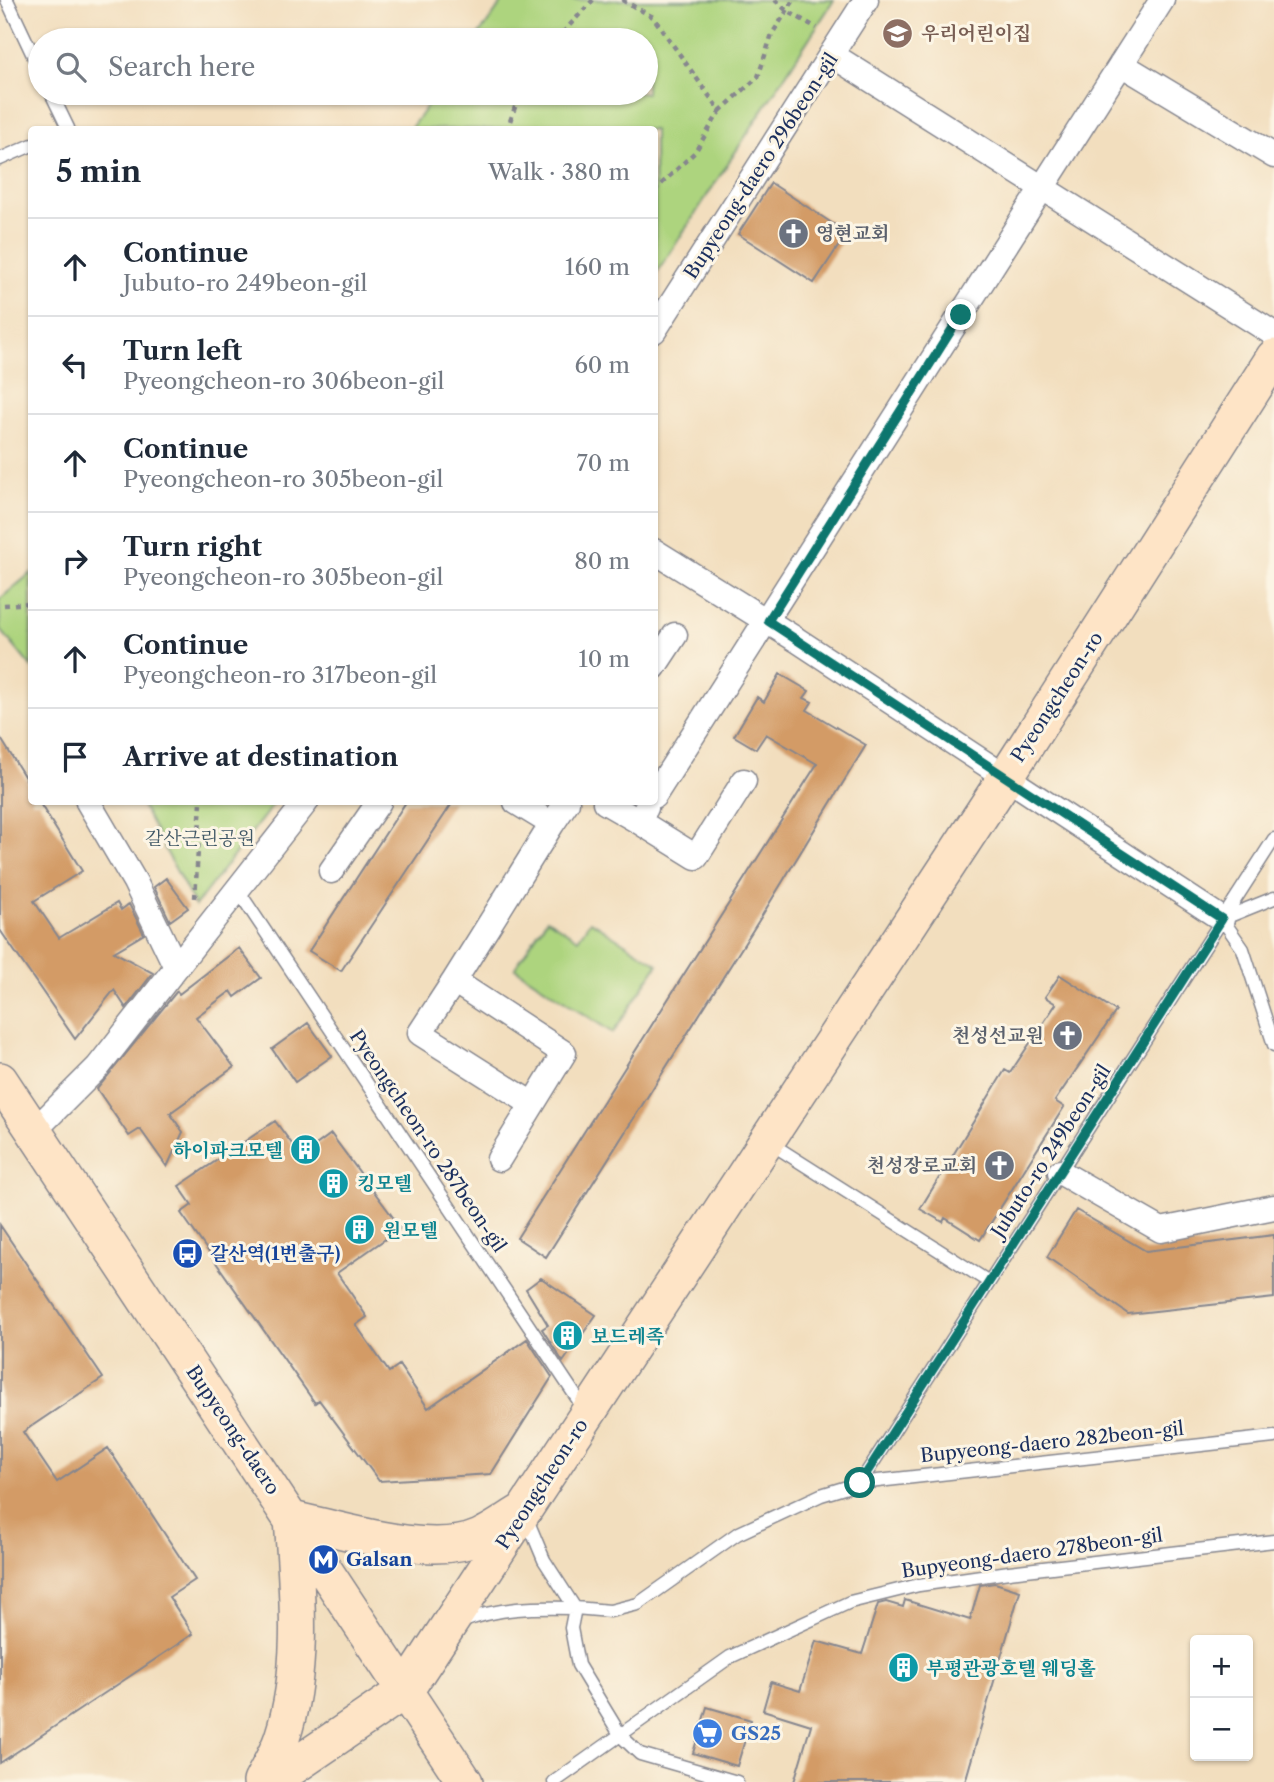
<!DOCTYPE html>
<meta charset="utf-8">
<style>
:root{--surface:#fff;--page:#f2f2f3;--text:#1f2937;--muted:#747a83;--line:#e0e1e3}
body{margin:0;font-family:"Libre Caslon Text","Noto Serif KR",serif;background:var(--page);color:var(--text)}
.controls{position:absolute;right:21px;bottom:21px;display:grid;overflow:hidden;border-radius:7px;box-shadow:0 2px 5px #0004}
.controls button{width:63px;height:63px;display:grid;place-items:center;padding:0;border:0;border-bottom:2px solid var(--line);background:var(--surface);color:var(--text);font:35px sans-serif}
.stop{position:absolute;width:21px;height:21px;margin:-16px;border:5px solid #0f766e;border-radius:50%;background:#fff}
.stop.end{background:#0f766e;border-color:#fff;box-shadow:0 2px 7px #0008}
.list{margin:0;padding:0;list-style:none}
h2{display:flex;justify-content:space-between;align-items:center;height:91px;margin:0;padding:0 28px;font-size:30px}
h2 small{font-size:23px;font-weight:400;color:var(--muted)}
.list li{display:grid;grid-template-columns:46px 1fr auto;gap:21px;align-items:center;box-sizing:border-box;height:98px;padding:0 28px;border-top:2px solid var(--line)}
.list b{display:block;font-size:26px;white-space:nowrap}
.list p{margin:0;font-size:23px;white-space:nowrap;color:var(--muted)}
.list em{font-size:23px;font-style:normal;color:var(--muted)}
.icon{flex:none;width:38px;height:38px;fill:none;stroke:currentColor;stroke-width:2;stroke-linecap:round;stroke-linejoin:round}
.map{position:relative;flex:none;width:1274px;height:1782px;overflow:hidden}
.search{position:absolute;background:var(--surface);box-shadow:0 2px 5px #0004;left:28px;top:28px;width:630px;height:77px;display:flex;align-items:center;gap:18px;box-sizing:border-box;padding:0 24px;border-radius:38px;color:var(--muted);font-size:26px}
.panel{position:absolute;background:var(--surface);box-shadow:0 2px 5px #0004;left:28px;top:126px;width:630px;height:679px;border-radius:7px}
.map>svg:first-child{display:block}
.green{fill:#add47e;stroke:#64826e;stroke-width:2}
.building{fill:#d39b66}
.lines{fill:none;stroke-linecap:round;stroke-linejoin:round}
.lane-casing{stroke:#86868e;stroke-width:15}
.street-casing{stroke:#86868e;stroke-width:27}
.secondary-casing{stroke:#86868e;stroke-width:38}
.path{stroke:#86868e;stroke-width:4.5;stroke-dasharray:5 5;stroke-linecap:butt}
.lane{stroke:#fff;stroke-width:12}
.street{stroke:#fff;stroke-width:24}
.secondary{stroke:#fee4c6;stroke-width:35}
.route{stroke:#0f766e;stroke-width:9}
.labels{text-anchor:middle;dominant-baseline:central;stroke-width:6;stroke-linejoin:round;paint-order:stroke}
.education-label{font-size:19px;font-weight:bold;fill:#785e54;stroke:#fcf5e5;text-anchor:start}
.street-label{font-size:19px;fill:#1b2f5e;stroke:#fcf5e5}
.worship-label{font-size:19px;font-weight:bold;fill:#5b616d;stroke:#fcf5e5;text-anchor:end}
.park-label{font-size:19px;fill:#405866;stroke:#fcf5e5}
.culture-label{font-size:19px;font-weight:bold;fill:#0d838f;stroke:#fcf5e5;text-anchor:start}
.transit-label{font-size:19px;font-weight:bold;fill:#164399;stroke:#fcf5e5;text-anchor:start}
.shop-label{font-size:19px;font-weight:bold;fill:#366cbe;stroke:#fcf5e5;text-anchor:start}
</style>
<div class="map">
<svg width="1274" height="1782" viewBox="0 0 1274 1782">
<rect width="100%" height="100%" fill="#fcf5e5"/>
<filter id="ink" filterUnits="userSpaceOnUse"><feTurbulence type="fractalNoise" baseFrequency=".0143" numOctaves="2"/><feDisplacementMap in="SourceGraphic" scale="14" xChannelSelector="R" yChannelSelector="G"/><feConvolveMatrix kernelMatrix="1 2 1 2 8 2 1 2 1" color-interpolation-filters="sRGB"/></filter>
<filter id="wash" filterUnits="userSpaceOnUse"><feTurbulence type="fractalNoise" baseFrequency=".00686" numOctaves="4" result="noise"/><feDisplacementMap in="SourceGraphic" scale="28" xChannelSelector="R" yChannelSelector="G"/><feGaussianBlur stdDeviation="1.57" result="paint"/><feColorMatrix in="noise" values="0 0 0 0 0 0 0 0 0 0 0 0 0 0 0 0 0 1.4 0 .05"/><feComposite in="paint" operator="in"/></filter>
<g filter="url(#wash)">
<rect width="100%" height="100%" fill="#f2debe"/>
<!-- green -->
<path class="green" d="M504,0H834L655,276L654,130L410,129L437,93H646V40H475Z
M31,573V667L0,629V599Z
M140,802H275L195,906Z
M547,919L578,939L590,921L658,964L613,1033L515,968Z"/>
<g id="blocks">
<!-- building -->
<path class="building" d="M771,183L847,233L814,283L738,234Z
M780,674L809,691L804,698L812,702L807,710L866,745L758,922L546,1257L517,1238L817,764L766,734L756,749L734,736L757,697L764,702Z
M0,737L32,789V802H39L82,871L34,901L59,938L117,903L121,910L129,904L144,934L114,952L153,973L126,1008L114,990L75,1039L0,930Z
M406,802H453L341,971L309,951Z
M166,878L188,908L170,921L154,887Z
M239,948L261,978L235,997L231,991L196,1017L234,1067L170,1113L183,1132L167,1167L140,1129L129,1136L97,1089L177,991L179,994Z
M1060,975L1116,1011L1055,1101L1064,1107L980,1240L945,1218L943,1222L920,1209L1005,1070L1010,1073L1056,1004L1045,997Z
M308,1023L332,1056L295,1082L272,1049Z
M275,1121L301,1156L331,1134L401,1228L337,1273L367,1317L356,1325L389,1372L399,1365L428,1408L527,1339L552,1377L491,1474L379,1481L319,1400L315,1403L181,1213L192,1205L179,1186Z
M1076,1210L1146,1251L1274,1235V1298L1128,1314L1047,1257Z
M0,1225L103,1378L23,1432L57,1482L108,1448L195,1580L169,1597L193,1634L0,1763Z
M541,1278L596,1315L563,1362L542,1329L548,1325L526,1289Z
M995,1583L1020,1591L965,1782H794L811,1725L763,1710L771,1682L800,1691L816,1641L862,1654L878,1604L886,1602L903,1607L905,1600L970,1620L980,1585Z
M707,1707L751,1720L737,1766L693,1753Z"/>
</g>
</g>
<g filter="url(#ink)">
<use href="#blocks" fill-opacity="0" stroke="#86868e" stroke-width="2"/>
<g class="lines">
<defs>
<path id="lane" d="M7,0L40,70
M51,93L68,128L65,130
M0,159L32,145
M237,889L585,1410
M1274,898L1222,919L1243,949L1274,1045
M770,1143L989,1282
M860,1483L1274,839
M461,1622C499,1607 534,1607 575,1608L544,1560L526,1517
M554,1782L730,1657L850,1602L919,1585L1009,1572L1274,1541
M737,1782L640,1754L621,1736L578,1665L571,1628L575,1608L610,1611L638,1604L737,1534L821,1495L860,1483L1274,1437"/>
<path id="street" d="M832,55L1274,334
M1121,64L1274,156
M654,331L866,0
M654,551L797,640L1222,919
M654,667L675,635
M654,796L1162,0
M88,802L135,882L176,967
M516,802L552,824L567,802
M605,802L638,821L646,808
M638,821L696,857L744,781
M331,871L379,802
M454,981L420,1033L532,1104
M34,1131L98,1067L306,802
M499,1159L564,1053L454,981L552,824
M1060,1172L1161,1230L1274,1207"/>
<path id="secondary" d="M0,1080L465,1782
M261,1782C268,1768 277,1753 282,1738C305,1668 297,1591 292,1519C344,1530 431,1559 480,1537C493,1531 506,1522 518,1514
M271,1782L406,1690L1006,777L1274,357"/>
</defs>
<!-- lane casing -->
<use href="#lane" class="lane-casing"/>
<!-- street casing -->
<use href="#street" class="street-casing"/>
<!-- secondary casing -->
<use href="#secondary" class="secondary-casing"/>
<!-- path -->
<path class="path" d="M622,0L653,17L720,111L695,152L654,191
M775,0L787,11L817,28
M556,40L593,0
M720,111L758,77L772,34L794,0
M512,130L509,124L520,93
M4,605L32,603
M195,898L201,802"/>
<!-- lane -->
<use href="#lane" class="lane"/>
<!-- street -->
<use href="#street" class="street"/>
<!-- secondary -->
<use href="#secondary" class="secondary"/>
</g>
</g>
<g class="lines" filter="url(#ink)">
<!-- route -->
<path class="route" d="M860,1483L1222,919L768,621L961,315"/>
</g>
<!-- icons -->
<defs>
<symbol id="school-disc" viewBox="-11 -11 22 22"><circle r="9.5" fill="#8d6e63" stroke="#fcf5e5"/><path d="M0-5L7-2L0 1L-7-2ZM-4 1L0 2.5L4 1V4Q0 6-4 4Z" fill="#fff"/></symbol>
<symbol id="church-disc" viewBox="-11 -11 22 22"><circle r="9.5" fill="#6b7280" stroke="#fcf5e5"/><path d="M-1.2-6h2.4v3.5h3.3v2.4h-3.3V6h-2.4V-.1h-3.3v-2.4h3.3Z" fill="#fff"/></symbol>
<symbol id="building-disc" viewBox="-11 -11 22 22"><circle r="9.5" fill="#0f9aa8" stroke="#fcf5e5"/><path d="M-4-6H4V6H1V3H-1V6H-4ZM-2.5-4.3h1.7v1.8h-1.7ZM.8-4.3h1.7v1.8H.8ZM-2.5-1h1.7V.8h-1.7ZM.8-1h1.7V.8H.8Z" fill="#fff"/></symbol>
<symbol id="bus-disc" viewBox="-11 -11 22 22"><circle r="9.5" fill="#1a4fb4" stroke="#fcf5e5"/><path d="M-5-6H5V4H4V6H2V4H-2V6H-4V4H-5ZM-3.5-4V0h7V-4ZM-3.5 1.2v1.5H-2V1.2ZM2 1.2v1.5H3.5V1.2Z" fill="#fff"/></symbol>
<symbol id="metro-disc" viewBox="-11 -11 22 22"><circle r="9.5" fill="#1a4fb4" stroke="#fcf5e5"/><path d="M-5.5 5V-5H-3L0 0L3-5H5.5V5H3V-.5L0 4L-3-.5V5Z" fill="#fff"/></symbol>
<symbol id="supermarket-disc" viewBox="-11 -11 22 22"><circle r="9.5" fill="#3f7fe0" stroke="#fcf5e5"/><path d="M-6-5.5h2.5l.6 2H6L4.5 2H-2.5L-4.4-4H-6ZM-1.5 3.2a1.3 1.3 0 1 0 .1 0ZM3 3.2a1.3 1.3 0 1 0 .1 0Z" fill="#fff"/></symbol>
</defs>
<g fill-rule="evenodd">
<use href="#school-disc" x="880" y="16" width="35" height="35"/>
<use href="#church-disc" x="776" y="216" width="35" height="35"/>
<use href="#church-disc" x="1050" y="1018" width="35" height="35"/>
<use href="#building-disc" x="288" y="1132" width="35" height="35"/>
<use href="#church-disc" x="982" y="1148" width="35" height="35"/>
<use href="#building-disc" x="316" y="1166" width="35" height="35"/>
<use href="#building-disc" x="342" y="1212" width="35" height="35"/>
<use href="#bus-disc" x="170" y="1236" width="35" height="35"/>
<use href="#building-disc" x="550" y="1318" width="35" height="35"/>
<use href="#metro-disc" x="306" y="1542" width="35" height="35"/>
<use href="#building-disc" x="886" y="1650" width="35" height="35"/>
<use href="#supermarket-disc" x="690" y="1716" width="35" height="35"/>
</g>
<g class="labels">
<!-- education labels -->
<g class="education-label">
<text x="921" y="33">우리어린이집</text>
</g>
<!-- street labels -->
<g class="street-label">
<text transform="translate(761 166) rotate(-57)">Bupyeong-daero 296beon-gil</text>
<text transform="translate(1057 697) rotate(-57)">Pyeongcheon-ro</text>
<text transform="translate(428 1141) rotate(56)">Pyeongcheon-ro 287beon-gil</text>
<text transform="translate(1051 1151) rotate(-57)">Jubuto-ro 249beon-gil</text>
<text transform="translate(233 1430) rotate(56)">Bupyeong-daero</text>
<text transform="translate(1052 1442) rotate(-6)">Bupyeong-daero 282beon-gil</text>
<text transform="translate(542 1484) rotate(-57)">Pyeongcheon-ro</text>
<text transform="translate(1032 1553) rotate(-8)">Bupyeong-daero 278beon-gil</text>
</g>
<!-- worship labels -->
<g class="worship-label">
<text x="816" y="233" text-anchor="start">영현교회</text>
<text x="1044" y="1035">천성선교원</text>
<text x="977" y="1165">천성장로교회</text>
</g>
<!-- park labels -->
<g class="park-label">
<text x="200" y="838">갈산근린공원</text>
</g>
<!-- culture labels -->
<g class="culture-label">
<text x="283" y="1150" text-anchor="end">하이파크모텔</text>
<text x="357" y="1183">킹모텔</text>
<text x="383" y="1230">원모텔</text>
<text x="591" y="1336">보드레족</text>
<text x="926" y="1668">부평관광호텔 웨딩홀</text>
</g>
<!-- transit labels -->
<g class="transit-label">
<text x="210" y="1253">갈산역(1번출구)</text>
<text x="346" y="1559">Galsan</text>
</g>
<!-- shop labels -->
<g class="shop-label">
<text x="731" y="1733">GS25</text>
</g>
</g>
</svg>
<div class="controls">
<button>+</button>
<button>−</button>
</div>
<div class="stop" style="left:860px;top:1483px"></div>
<div class="stop end" style="left:961px;top:315px"></div>
<div class="search"><svg class="icon" aria-label="search" viewBox="0 0 24 24"><circle cx="10" cy="10" r="6"/><path d="M15 15l6 6"/></svg>Search here</div>
<section class="panel">
<h2>5 min<small>Walk · 380 m</small></h2>
<ul class="list">
<li><svg class="icon" aria-label="ahead" viewBox="0 0 24 24"><path d="M12 20V5M6 11l6-6 6 6"/></svg><div><b>Continue</b><p>Jubuto-ro 249beon-gil</p></div><em>160 m</em></li>
<li><svg class="icon" aria-label="left" viewBox="0 0 24 24"><path d="M17 20v-9H6M10 6l-5 5 5 5"/></svg><div><b>Turn left</b><p>Pyeongcheon-ro 306beon-gil</p></div><em>60 m</em></li>
<li><svg class="icon" aria-label="ahead" viewBox="0 0 24 24"><path d="M12 20V5M6 11l6-6 6 6"/></svg><div><b>Continue</b><p>Pyeongcheon-ro 305beon-gil</p></div><em>70 m</em></li>
<li><svg class="icon" aria-label="right" viewBox="0 0 24 24"><path d="M7 20v-9h11M14 6l5 5-5 5"/></svg><div><b>Turn right</b><p>Pyeongcheon-ro 305beon-gil</p></div><em>80 m</em></li>
<li><svg class="icon" aria-label="ahead" viewBox="0 0 24 24"><path d="M12 20V5M6 11l6-6 6 6"/></svg><div><b>Continue</b><p>Pyeongcheon-ro 317beon-gil</p></div><em>10 m</em></li>
<li><svg class="icon" aria-label="arrive" viewBox="0 0 24 24"><path d="M6 21V4h12l-3 4 3 4H6"/></svg><div><b>Arrive at destination</b></div></li>
</ul>
</section>
</div>
